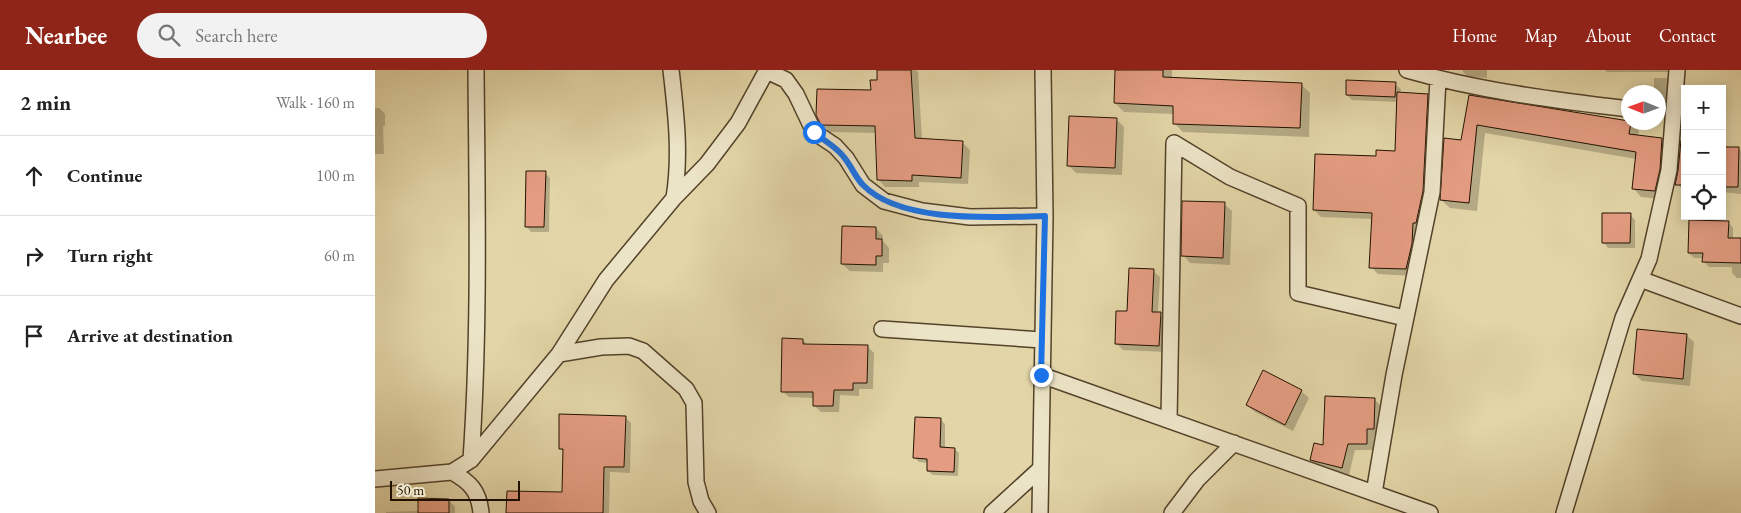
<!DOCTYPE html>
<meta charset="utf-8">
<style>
:root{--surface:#fff;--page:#f2f2f2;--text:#222;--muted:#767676;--line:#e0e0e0;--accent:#8f2418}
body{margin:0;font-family:"EB Garamond",serif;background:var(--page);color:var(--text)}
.controls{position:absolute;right:15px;top:15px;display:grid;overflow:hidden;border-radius:0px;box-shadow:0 2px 12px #0003}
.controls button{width:45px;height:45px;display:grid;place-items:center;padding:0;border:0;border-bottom:1px solid var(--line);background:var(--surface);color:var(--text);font:25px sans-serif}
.compass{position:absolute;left:1246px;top:15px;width:45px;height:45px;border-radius:50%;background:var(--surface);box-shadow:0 2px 12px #0003;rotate:271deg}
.scale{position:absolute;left:15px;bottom:12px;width:130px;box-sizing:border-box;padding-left:5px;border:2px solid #231100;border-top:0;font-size:14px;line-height:18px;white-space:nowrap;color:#231100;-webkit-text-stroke:4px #ece4c6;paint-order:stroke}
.stop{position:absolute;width:15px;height:15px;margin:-11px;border:4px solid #1a73e8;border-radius:50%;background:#fff}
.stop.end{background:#1a73e8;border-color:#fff;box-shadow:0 1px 5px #0008}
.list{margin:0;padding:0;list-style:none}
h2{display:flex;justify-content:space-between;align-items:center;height:65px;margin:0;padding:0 20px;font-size:21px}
h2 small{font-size:16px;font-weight:400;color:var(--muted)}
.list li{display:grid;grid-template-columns:32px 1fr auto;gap:15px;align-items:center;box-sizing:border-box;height:80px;padding:0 20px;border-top:1px solid var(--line)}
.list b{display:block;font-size:19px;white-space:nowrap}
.list em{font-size:16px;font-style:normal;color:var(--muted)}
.icon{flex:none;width:28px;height:28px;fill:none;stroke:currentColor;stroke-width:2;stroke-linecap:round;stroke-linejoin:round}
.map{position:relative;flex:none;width:1366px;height:443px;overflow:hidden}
header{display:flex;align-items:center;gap:30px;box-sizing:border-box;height:70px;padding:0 25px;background:var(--accent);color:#fff}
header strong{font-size:24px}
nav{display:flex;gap:28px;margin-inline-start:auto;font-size:18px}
.search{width:350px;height:45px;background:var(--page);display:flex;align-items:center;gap:12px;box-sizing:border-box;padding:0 18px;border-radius:28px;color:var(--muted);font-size:19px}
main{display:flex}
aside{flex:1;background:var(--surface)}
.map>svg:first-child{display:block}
.shadow{fill:#0003}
.building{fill:#e49d82;stroke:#231100}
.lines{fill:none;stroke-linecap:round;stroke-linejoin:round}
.minor-casing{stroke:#53422a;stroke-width:18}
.minor{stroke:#ece4c6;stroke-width:15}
.route{stroke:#1a73e8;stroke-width:6}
</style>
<header>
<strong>Nearbee</strong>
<div class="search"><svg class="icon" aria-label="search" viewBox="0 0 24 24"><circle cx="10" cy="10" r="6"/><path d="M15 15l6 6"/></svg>Search here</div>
<nav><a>Home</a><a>Map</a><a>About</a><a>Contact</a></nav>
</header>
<main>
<aside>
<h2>2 min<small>Walk · 160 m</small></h2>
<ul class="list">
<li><svg class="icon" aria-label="ahead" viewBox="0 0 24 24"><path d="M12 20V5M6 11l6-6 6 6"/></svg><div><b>Continue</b></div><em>100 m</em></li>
<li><svg class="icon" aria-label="right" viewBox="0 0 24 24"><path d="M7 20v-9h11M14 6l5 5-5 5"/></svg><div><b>Turn right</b></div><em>60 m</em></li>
<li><svg class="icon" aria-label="arrive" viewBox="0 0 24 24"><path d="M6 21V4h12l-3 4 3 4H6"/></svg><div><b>Arrive at destination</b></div></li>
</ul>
</aside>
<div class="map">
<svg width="1366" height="443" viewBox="0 0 1366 443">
<rect width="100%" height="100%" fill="#e2d5a7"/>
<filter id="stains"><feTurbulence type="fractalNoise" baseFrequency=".004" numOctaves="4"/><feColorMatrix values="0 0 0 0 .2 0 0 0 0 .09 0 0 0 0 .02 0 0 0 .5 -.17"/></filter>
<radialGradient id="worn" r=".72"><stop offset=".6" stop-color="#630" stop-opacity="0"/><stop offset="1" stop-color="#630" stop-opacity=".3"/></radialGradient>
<!-- shadow -->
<path class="shadow" d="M503,0H541L543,2L547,70L587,72L595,80L593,114L544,112V117H510L503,109L501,63L455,62L447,55L497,22L504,11Z
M741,0H797V9L926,14L935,23L934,67L808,62L799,53V44L749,42L740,33Z
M1088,0H1112V8L1093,7L1088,2Z
M1230,0H1294V2H1232Z
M1279,8H1292L1297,13L1294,44L1284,43V22H1279Z
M1020,14L1026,19L1025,24L1052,25L1059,32L1043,182L1038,206L1003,204L996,197L998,149L946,147L939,140L1002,88L1021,82L1023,32L977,30L972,25Z
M1095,26L1256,52L1264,61L1263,67L1287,69L1295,78L1288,129L1266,127L1258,118L1261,89L1110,63L1102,141L1075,138L1066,130L1087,71Z
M0,38H4L10,44V56H8L9,84H0Z
M741,49L749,57L747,105L701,103L694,96Z
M1310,71V121L1302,114Z
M1347,72L1354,78H1363L1366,81V124L1347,122Z
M170,103L175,108L174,162H156L151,156Z
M849,134L857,141L855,195L815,193L808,185Z
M1255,145L1260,150V178H1233L1228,172Z
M1353,152L1358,158V169H1366V208H1362L1357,203V197H1334L1329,192V188H1319L1314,183Z
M501,158L508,166V171L514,178V193H508V202L475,201L467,194Z
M778,201L785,207L783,243L792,250L791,282L748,280L741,273L753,242Z
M1311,265L1319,272L1315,316L1267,311L1259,304Z
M428,270L433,275L492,276L499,283L498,319H484V326L465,325L464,342H446L439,335V328L414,327L407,321Z
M926,321L934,328L918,361L880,342L872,335Z
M1000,330L1007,337L1005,365H999L998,380H980L974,405L943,397L936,390L949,376Z
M250,347L256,353L255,403L235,402L234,443H132L188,423L189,382L185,379Z
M565,349L570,354V378L579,379L584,383L583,406L558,405L553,401V393L544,392L540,388Z
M74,430L80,437V443H11V442L44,441Z"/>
<!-- building -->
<path class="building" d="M502,0H536L540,68L588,71L586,108L537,105V111L502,110L500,56L446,55L441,45L442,19L496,20L495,10H502Z
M740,0H788V7L927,13L925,58L798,54V36L739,33Z
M971,10L1021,12L1020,27L971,25Z
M1022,22L1053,24L1048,121L1041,153H1038L1037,174L1031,199L994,198L997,143L938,140L940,84L1001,86V80L1020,81Z
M1094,25L1254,51V52H1256L1254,64L1287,68L1285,99L1280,121L1257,119L1261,82L1102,55L1094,133L1065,130L1069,68L1086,70Z
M694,46L742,48L740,98L692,96Z
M1306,70L1310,71V115H1300L1303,101Z
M1349,77H1364L1363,117H1348Z
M151,101H171L169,157H150Z
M807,131L850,132L848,188L806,186Z
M1227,143H1256L1255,173H1227Z
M1314,150L1354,151L1353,168H1366V193L1327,192L1328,183H1313Z
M467,156L501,157V169H507V186H501V195L466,194Z
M754,198L779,199L777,242H786L784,276L740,274L741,241H752Z
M1262,259L1312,264L1308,309L1258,304Z
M407,268L428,269V274L493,275L492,313H478V320H459L458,336H438V322H406Z
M888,300L927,320L910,355L871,335Z
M950,326L1000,328L999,359H992V374H973L967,398L935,390L939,373L948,375Z
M184,344L251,346L249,397H229L228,443H131L132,421L187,422L188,379H184Z
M540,347L566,348L565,377L580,378L579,402L552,401V389L538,388Z
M43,428L74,429V443H43Z"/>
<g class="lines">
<defs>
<path id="minor" d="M296,0C301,43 306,85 299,128
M1032,0C1105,21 1178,30 1254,39
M392,1L411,10L421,24L439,62L460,76L471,88L488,115L509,131L547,141L595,147L670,146
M1265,209L1366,246
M507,259L667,270
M184,284L226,277L254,276L268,281L311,319L319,333L321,412L326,431L333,443
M666,305L1055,443
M794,350L799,73L855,107L923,136V223L1030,248
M96,390C105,260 102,130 101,0
M77,402C95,412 104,421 106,443
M0,409L77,402L96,390L184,284L231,210L299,128L332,94L363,53L392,0
M999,423L1019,305L1057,122L1063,9
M617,443L664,400
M665,443L670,146L668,0
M797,443L822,410L859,373
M1189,443L1248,248L1274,189L1294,100L1302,0"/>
</defs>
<!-- minor casing -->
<use href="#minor" class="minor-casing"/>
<!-- minor -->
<use href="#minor" class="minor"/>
</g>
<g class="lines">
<!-- route -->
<path class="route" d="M439,62C449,71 460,76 468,86C476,95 480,107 488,115C526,154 619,147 670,146L666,305"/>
</g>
<rect width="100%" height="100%" filter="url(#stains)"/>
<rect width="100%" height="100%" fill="url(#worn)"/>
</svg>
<div class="controls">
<button>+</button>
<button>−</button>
<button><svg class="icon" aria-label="locate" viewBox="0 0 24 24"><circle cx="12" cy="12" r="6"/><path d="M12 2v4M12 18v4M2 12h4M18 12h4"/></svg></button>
</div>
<svg class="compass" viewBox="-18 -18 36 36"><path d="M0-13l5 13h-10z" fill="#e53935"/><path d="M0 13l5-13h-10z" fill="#767676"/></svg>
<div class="scale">50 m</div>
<div class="stop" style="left:439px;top:62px"></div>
<div class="stop end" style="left:666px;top:305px"></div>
</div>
</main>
